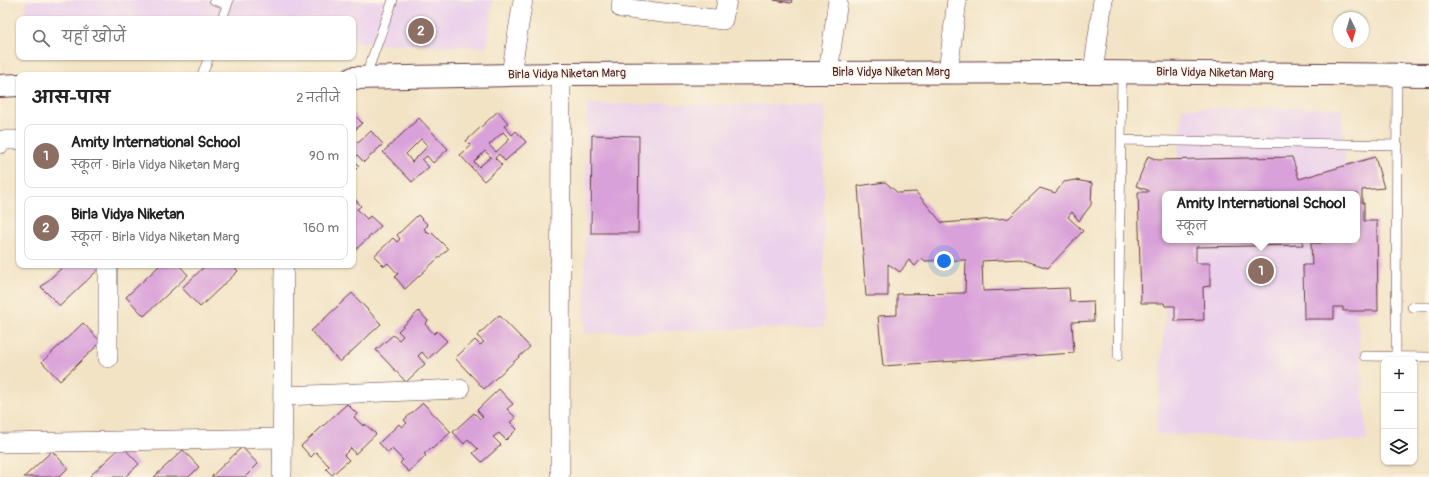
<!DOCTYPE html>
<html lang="hi">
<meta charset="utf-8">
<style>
:root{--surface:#fff;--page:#f6f6f6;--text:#222;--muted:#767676;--line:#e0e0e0;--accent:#ea580c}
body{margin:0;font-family:Pangolin,"Playpen Sans Deva",sans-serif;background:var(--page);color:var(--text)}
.controls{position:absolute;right:12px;bottom:12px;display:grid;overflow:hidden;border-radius:8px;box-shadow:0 1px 3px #0004}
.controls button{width:36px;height:36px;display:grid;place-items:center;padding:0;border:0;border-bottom:1px solid var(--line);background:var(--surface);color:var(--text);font:20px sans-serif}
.compass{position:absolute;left:1333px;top:12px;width:36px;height:36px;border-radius:50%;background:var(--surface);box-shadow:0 1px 3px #0004;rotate:175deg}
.you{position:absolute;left:944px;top:261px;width:14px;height:14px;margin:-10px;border:3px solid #fff;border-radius:50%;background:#1a73e8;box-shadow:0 0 0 6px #1a73e833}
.badge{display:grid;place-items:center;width:26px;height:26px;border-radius:50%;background:var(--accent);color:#fff;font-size:13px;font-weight:700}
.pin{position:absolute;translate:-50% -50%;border:2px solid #fff;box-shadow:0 1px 4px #0006}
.popup{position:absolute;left:1162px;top:191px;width:198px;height:52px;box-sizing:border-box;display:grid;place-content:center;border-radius:8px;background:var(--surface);filter:drop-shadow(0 1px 3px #0005);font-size:13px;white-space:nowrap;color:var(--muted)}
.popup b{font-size:15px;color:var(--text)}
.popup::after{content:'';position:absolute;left:50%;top:100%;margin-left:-8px;border:8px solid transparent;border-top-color:var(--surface)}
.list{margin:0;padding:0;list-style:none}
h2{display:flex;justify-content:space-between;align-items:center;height:52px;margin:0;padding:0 16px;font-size:17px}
h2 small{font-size:13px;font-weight:400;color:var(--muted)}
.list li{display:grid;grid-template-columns:26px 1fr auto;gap:12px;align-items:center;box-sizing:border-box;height:64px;margin:0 8px 8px;padding:0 8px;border:1px solid var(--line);border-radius:8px}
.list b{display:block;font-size:15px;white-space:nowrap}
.list p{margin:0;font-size:13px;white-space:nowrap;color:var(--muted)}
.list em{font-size:13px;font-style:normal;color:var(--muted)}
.icon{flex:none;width:22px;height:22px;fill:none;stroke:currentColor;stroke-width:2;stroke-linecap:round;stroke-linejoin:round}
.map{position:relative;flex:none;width:1429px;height:477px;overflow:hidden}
.search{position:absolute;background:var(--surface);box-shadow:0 1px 3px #0004;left:16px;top:16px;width:340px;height:44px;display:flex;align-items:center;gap:10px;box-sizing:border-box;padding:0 14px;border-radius:8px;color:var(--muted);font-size:15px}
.panel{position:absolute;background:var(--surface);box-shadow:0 1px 3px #0004;left:16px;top:72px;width:340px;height:196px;border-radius:8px}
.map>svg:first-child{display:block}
.built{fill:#ebd1eb}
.building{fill:#d9a1d9;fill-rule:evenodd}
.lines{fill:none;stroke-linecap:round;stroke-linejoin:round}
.service-casing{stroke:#633c42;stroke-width:10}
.minor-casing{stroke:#633c42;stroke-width:20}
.tertiary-casing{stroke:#633c42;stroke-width:24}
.service{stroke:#fff;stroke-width:9}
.minor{stroke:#fff;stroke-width:19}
.tertiary{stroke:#fff;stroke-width:22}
.labels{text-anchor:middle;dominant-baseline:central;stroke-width:3;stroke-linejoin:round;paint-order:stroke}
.street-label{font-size:12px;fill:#4a1f2b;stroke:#fcf5e5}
</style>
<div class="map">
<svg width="1429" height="477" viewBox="0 0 1429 477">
<rect width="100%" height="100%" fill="#fcf5e5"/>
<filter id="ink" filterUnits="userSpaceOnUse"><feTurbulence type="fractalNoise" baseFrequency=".025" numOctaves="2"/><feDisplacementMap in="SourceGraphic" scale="8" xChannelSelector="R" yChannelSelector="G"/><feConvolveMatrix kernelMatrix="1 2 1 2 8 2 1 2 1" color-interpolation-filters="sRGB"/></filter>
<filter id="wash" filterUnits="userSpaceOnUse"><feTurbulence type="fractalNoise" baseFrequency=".012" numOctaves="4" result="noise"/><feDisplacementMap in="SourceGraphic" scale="16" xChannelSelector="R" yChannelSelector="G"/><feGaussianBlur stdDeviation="0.9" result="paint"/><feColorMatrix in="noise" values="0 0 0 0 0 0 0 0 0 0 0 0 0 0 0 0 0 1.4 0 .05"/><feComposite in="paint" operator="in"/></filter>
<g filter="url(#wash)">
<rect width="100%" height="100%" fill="#f2e3c5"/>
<!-- built -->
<path class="built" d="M27,0H493L487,47L353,43V19H22Z
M587,104L824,105V327L584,333Z
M1182,108H1341L1348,194H1175Z
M1171,240H1351L1367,441L1156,434Z"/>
<g id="blocks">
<!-- building -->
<path class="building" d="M774,0H792L791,3Z
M498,111L508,123L504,126L512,135L516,131L526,142L505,161L499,154L495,158L502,165L484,181L460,155L471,146L466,141ZM503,132L510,139L496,152L489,145ZM485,151L491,157L479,167L474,162Z
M353,113L362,123L353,132Z
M419,118L448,149L433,163L427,156L422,160L429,167L412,182L383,152ZM421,139L428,146L412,162L406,154Z
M371,131L383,144L364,162L357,155L353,158V138L358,143Z
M592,135L639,136L638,233H591Z
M1148,156L1158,160L1292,157L1299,179L1375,157L1384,188L1362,190V203H1364V221H1377L1378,311H1343V307H1334V319H1304L1303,265H1312L1311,243H1321V240H1357V194H1165V240H1302L1303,245L1196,247V263H1210V286L1203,287L1204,320L1175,321V306H1165L1164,303H1141L1138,192H1148V190L1136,186Z
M353,160L359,166L353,172Z
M1075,180L1092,183L1091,205L1079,221L1072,212L1068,217L1083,231L1048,268L1020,259L982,261L983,291L1069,288L1070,302L1093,301L1094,321L1072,322L1074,353L883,366L878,316L897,315V294L965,293L966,260L925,261L922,258L915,266L909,260L900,272L888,264V296H866L858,186L885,182L898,193L916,192L942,223L1009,218L1040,188L1055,193L1064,182Z
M353,197L361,206L357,209L367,219L370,216L381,226L353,252Z
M418,215L428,225L424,229L429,234L431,232L448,249L405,289L395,277L398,274L388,263L384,266L374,256L393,238L397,242L400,239L397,235Z
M65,265H99L101,267L60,306L41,287Z
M160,265H179L188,275L144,316L126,297Z
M206,265H233L238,271L200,307L182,288Z
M352,293L381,324L340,362L311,331Z
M419,311L428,321L425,324L434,334L437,331L447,341L428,359L422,352L418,356L425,364L406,382L376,350L393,335L399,340L403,336L398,331Z
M499,315L530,347L484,389L455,358L475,340L480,345L484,342L477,336Z
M83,323L101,342L60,381L42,362Z
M499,389L513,404L507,409L516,418L510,422L517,429L506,440L499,433L493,437L501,445L482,462L473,453L478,449L468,439L464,444L453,432L474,413L480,419L483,417L477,410Z
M423,403L451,432L432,449L431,448L424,454L426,456L409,472L400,463L403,460L392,449L388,453L379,443L399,424L402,427L407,423L404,420Z
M347,404L357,414L354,417L363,426L365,424L376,434L355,454L351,448L344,455L349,460L332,475L326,469L329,466L316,452L311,457L301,446Z
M122,446L139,464L125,477H89Z
M242,447L258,464L245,477H211Z
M183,450L199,467L189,477H154Z
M52,451L68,468L59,477H24Z"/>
</g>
</g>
<g filter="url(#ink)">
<use href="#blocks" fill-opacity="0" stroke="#633c42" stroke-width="1"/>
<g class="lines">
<defs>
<path id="service" d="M214,0L227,4
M222,19L229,0
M202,75L209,57
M365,78L393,0
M1121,140L1398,145
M1412,307H1429
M1118,356L1122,72
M1364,356L1429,357
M1396,356L1397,75"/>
<path id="minor" d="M622,0L621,8L723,20L727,0
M948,72L957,0
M1093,72L1103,0
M828,73L838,0
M511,74L523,0
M0,144L3,140H19
M108,358V265
M283,396L460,389
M0,443L283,438
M282,477L284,265
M560,477L561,74"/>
<path id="tertiary" d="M353,78L561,74L1093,72L1429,75
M0,86L19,85"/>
</defs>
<!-- service casing -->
<use href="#service" class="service-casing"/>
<!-- minor casing -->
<use href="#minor" class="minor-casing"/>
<!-- tertiary casing -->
<use href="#tertiary" class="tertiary-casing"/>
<!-- service -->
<use href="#service" class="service"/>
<!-- minor -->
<use href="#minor" class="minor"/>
<!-- tertiary -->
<use href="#tertiary" class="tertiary"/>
</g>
</g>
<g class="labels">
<!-- street labels -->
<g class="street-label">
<text x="891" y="72">Birla Vidya Niketan Marg</text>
<text transform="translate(1215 73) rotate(1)">Birla Vidya Niketan Marg</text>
<text transform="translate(567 74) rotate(-1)">Birla Vidya Niketan Marg</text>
</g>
</g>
</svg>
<div class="controls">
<button>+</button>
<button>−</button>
<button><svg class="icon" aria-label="layers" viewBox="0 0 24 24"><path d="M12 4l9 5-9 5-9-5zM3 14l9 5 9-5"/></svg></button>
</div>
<svg class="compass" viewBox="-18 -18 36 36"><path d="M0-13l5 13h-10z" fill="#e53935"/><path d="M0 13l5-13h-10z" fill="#767676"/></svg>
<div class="you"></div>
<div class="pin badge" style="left:1261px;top:271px;background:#8d6e63">1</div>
<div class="popup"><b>Amity International School</b>स्कूल</div>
<div class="pin badge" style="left:421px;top:31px;background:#8d6e63">2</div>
<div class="search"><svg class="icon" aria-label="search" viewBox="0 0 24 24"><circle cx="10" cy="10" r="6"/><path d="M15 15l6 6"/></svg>यहाँ खोजें</div>
<section class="panel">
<h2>आस-पास<small>2 नतीजे</small></h2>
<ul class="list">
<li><span class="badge" style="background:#8d6e63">1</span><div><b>Amity International School</b><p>स्कूल · Birla Vidya Niketan Marg</p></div><em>90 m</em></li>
<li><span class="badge" style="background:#8d6e63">2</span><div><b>Birla Vidya Niketan</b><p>स्कूल · Birla Vidya Niketan Marg</p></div><em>160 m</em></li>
</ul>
</section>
</div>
